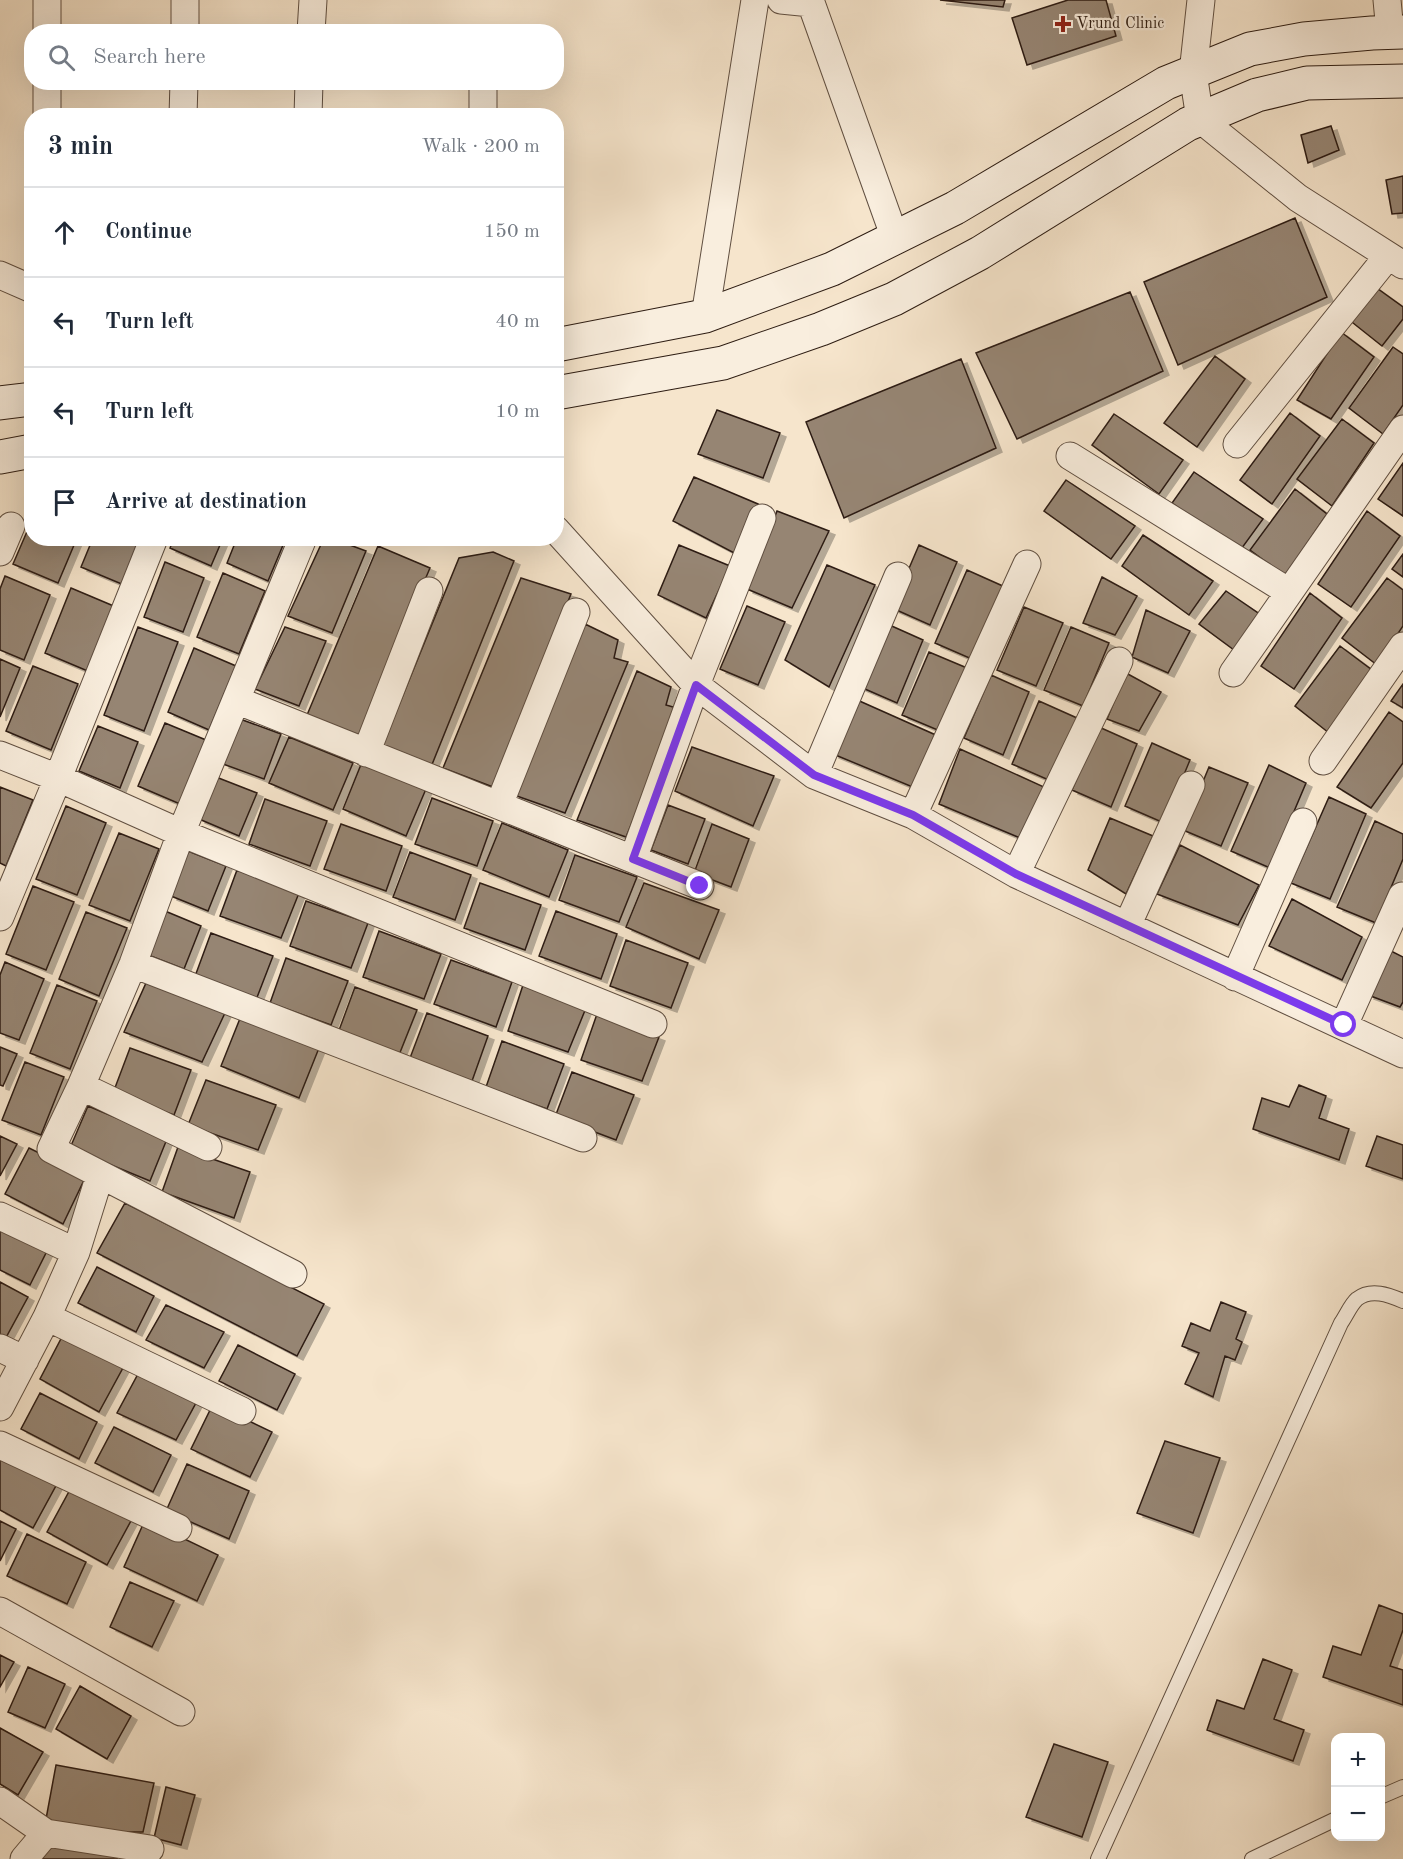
<!DOCTYPE html>
<meta charset="utf-8">
<style>
:root{--surface:#fff;--page:#f2f2f3;--text:#1f2937;--muted:#747a83;--line:#e0e1e3}
body{margin:0;font-family:"Old Standard TT",serif;background:var(--page);color:var(--text)}
.controls{position:absolute;right:18px;bottom:18px;display:grid;overflow:hidden;border-radius:12px;box-shadow:0 6px 24px #0002}
.controls button{width:54px;height:54px;display:grid;place-items:center;padding:0;border:0;border-bottom:2px solid var(--line);background:var(--surface);color:var(--text);font:30px sans-serif}
.stop{position:absolute;width:18px;height:18px;margin:-14px;border:4px solid #7c3aed;border-radius:50%;background:#fff}
.stop.end{background:#7c3aed;border-color:#fff;box-shadow:0 2px 6px #0008}
.list{margin:0;padding:0;list-style:none}
h2{display:flex;justify-content:space-between;align-items:center;height:78px;margin:0;padding:0 24px;font-size:26px}
h2 small{font-size:20px;font-weight:400;color:var(--muted)}
.list li{display:grid;grid-template-columns:39px 1fr auto;gap:18px;align-items:center;box-sizing:border-box;height:90px;padding:0 24px;border-top:2px solid var(--line)}
.list b{display:block;font-size:22px;white-space:nowrap}
.list em{font-size:20px;font-style:normal;color:var(--muted)}
.icon{flex:none;width:33px;height:33px;fill:none;stroke:currentColor;stroke-width:2;stroke-linecap:round;stroke-linejoin:round}
.map{position:relative;flex:none;width:1403px;height:1859px;overflow:hidden}
.search{position:absolute;background:var(--surface);box-shadow:0 6px 24px #0002;left:24px;top:24px;width:540px;height:66px;display:flex;align-items:center;gap:15px;box-sizing:border-box;padding:0 21px;border-radius:24px;color:var(--muted);font-size:22px}
.panel{position:absolute;background:var(--surface);box-shadow:0 6px 24px #0002;left:24px;top:108px;width:540px;height:438px;border-radius:24px}
.map>svg:first-child{display:block}
.building{fill:#968573;stroke:#2e1d13;stroke-width:1.5;filter:url(#shadow)}
.lines{fill:none;stroke-linecap:round;stroke-linejoin:round}
.service-casing{stroke:#604f41;stroke-width:16}
.minor-casing{stroke:#604f41;stroke-width:29}
.secondary-casing{stroke:#2e1d13;stroke-width:35}
.service{stroke:#f9eede;stroke-width:14}
.minor{stroke:#f9eede;stroke-width:27}
.secondary{stroke:#f9eede;stroke-width:33}
.route{stroke:#7c3aed;stroke-width:8}
.poi-dot{fill:#8f2418;stroke:#f9eede;stroke-width:2}
.labels{text-anchor:middle;dominant-baseline:central;stroke-width:4.5;stroke-linejoin:round;paint-order:stroke}
.poi-label{font-size:16px;fill:#2e1d13;stroke:#f9eede;text-anchor:start}
</style>
<div class="map">
<svg width="1403" height="1859" viewBox="0 0 1403 1859">
<defs>
<filter id="shadow"><feDropShadow dx="6" dy="4" stdDeviation="0" flood-color="#0004"/></filter>
</defs>
<rect width="100%" height="100%" fill="#f6e5cc"/>
<filter id="stains"><feTurbulence type="fractalNoise" baseFrequency=".00333" numOctaves="4"/><feColorMatrix values="0 0 0 0 .2 0 0 0 0 .09 0 0 0 0 .02 0 0 0 .5 -.17"/></filter>
<radialGradient id="worn" r=".72"><stop offset=".6" stop-color="#630" stop-opacity="0"/><stop offset="1" stop-color="#630" stop-opacity=".3"/></radialGradient>
<!-- building -->
<path class="building" d="M940,0H1005L1003,7Z
M1068,0H1106L1116,36L1027,65L1012,18Z
M1331,126L1339,150L1308,163L1301,135Z
M1403,176V213L1392,214L1386,180Z
M1295,218L1327,297L1178,365L1144,282Z
M1374,286L1403,307V319L1382,346L1348,319Z
M1130,292L1163,371L1017,439L976,353Z
M1341,332L1374,357L1331,419L1297,400Z
M1393,347L1403,354V405L1383,434L1349,408Z
M1215,356L1245,379L1197,447L1164,423Z
M961,359L996,448L844,518L806,422Z
M717,410L780,433L763,478L698,454Z
M1290,413L1320,436L1272,504L1240,480Z
M1114,414L1183,460L1159,494L1092,445Z
M1342,419L1374,443L1332,506L1297,479Z
M1403,463V516L1378,499Z
M1194,472L1263,519L1239,552L1172,503Z
M694,477L758,504L736,554L673,521Z
M1066,480L1135,526L1111,559L1044,511Z
M1295,489L1327,514L1285,576L1250,550Z
M777,511L829,531L792,608L747,589Z
M1367,511L1400,536L1351,607L1318,584Z
M32,520V538H77L58,583L13,564Z
M1143,535L1213,581L1189,615L1122,566Z
M93,538H122L140,546L124,585L81,567Z
M174,538H223L211,566L170,548Z
M237,538H286L268,581L227,563Z
M324,538H331L366,551L332,633L288,616Z
M679,545L730,566L706,618L658,595Z
M919,545L957,562L930,625L892,608Z
M378,546L430,568L359,735L307,715Z
M493,552L514,561L431,767L381,749L459,558Z
M1403,554V577L1392,569Z
M165,562L204,578L183,632L144,617Z
M827,565L875,585L829,687L785,660Z
M967,570L1005,587L974,660L935,643Z
M223,573L265,591L239,654L197,637Z
M5,576L50,595L24,660L0,650V589Z
M1102,577L1137,596L1115,635L1083,623Z
M521,578L571,594L493,787L443,768Z
M1387,578L1403,590V626L1377,665L1342,638Z
M71,588L116,607L90,672L45,653Z
M1226,591L1261,615L1234,650L1199,624Z
M1310,593L1342,618L1294,689L1261,666Z
M747,606L785,622L758,685L720,669Z
M1024,607L1063,623L1036,686L997,670Z
M1146,610L1190,631L1168,673L1132,657Z
M885,623L923,640L897,703L858,686Z
M585,624L618,640L614,658L628,662L565,813L514,795Z
M138,627L178,642L144,731L104,715Z
M285,627L326,641L299,706L255,689Z
M1071,627L1109,643L1083,706L1044,690Z
M1340,646L1372,670L1329,733L1295,706Z
M194,648L236,666L209,730L168,712Z
M929,652L967,668L940,731L902,715Z
M0,659L20,668L0,717Z
M33,666L78,684L51,750L6,731Z
M637,671L671,687L666,705L680,709L626,837L577,820Z
M1126,673L1161,692L1139,731L1107,719Z
M991,675L1029,692L1003,755L964,738Z
M1403,684V708L1391,701Z
M855,699L938,736L915,788L833,754Z
M1039,701L1077,718L1051,781L1012,764Z
M1389,712L1403,722V763L1371,808L1337,787Z
M240,719L281,734L264,779L223,764Z
M165,723L206,740L180,804L138,786Z
M98,726L138,742L120,788L79,771Z
M1099,727L1137,744L1111,807L1072,790Z
M289,737L353,763L333,810L269,783Z
M1152,743L1190,760L1164,823L1125,806Z
M692,747L774,776L753,826L675,791Z
M960,749L1044,787L1020,838L939,804Z
M362,762L426,789L406,836L343,809Z
M1269,765L1306,783L1270,868L1231,851Z
M1209,767L1248,783L1221,846L1183,830Z
M216,777L257,793L239,836L199,819Z
M0,787L33,800L6,866L0,863Z
M1329,797L1366,814L1330,899L1291,883Z
M432,798L493,821L477,866L415,844Z
M265,799L327,821L310,866L249,844Z
M668,805L705,819L688,864L651,850Z
M66,806L106,823L77,895L36,879Z
M1110,818L1153,836L1126,894L1088,870Z
M1375,821L1403,834V859L1376,923L1337,907Z
M502,823L568,850L549,897L483,870Z
M341,824L402,846L386,891L324,869Z
M712,824L749,839L731,887L694,873Z
M119,833L159,849L130,921L89,905Z
M1180,845L1259,885L1238,925L1157,894Z
M188,851L226,866L208,911L171,896Z
M410,852L471,875L455,920L393,897Z
M575,855L637,877L619,922L559,900Z
M237,870L299,893L281,938L220,916Z
M480,883L541,905L525,950L464,928Z
M644,883L719,910L699,959L626,927Z
M33,886L74,902L46,970L6,954Z
M1292,899L1362,937L1342,980L1269,946Z
M306,901L368,923L351,968L290,946Z
M165,911L201,926L184,969L148,955Z
M556,911L617,934L601,979L539,956Z
M86,912L127,928L99,996L59,979Z
M379,931L441,954L424,999L363,977Z
M211,933L273,956L256,1000L194,979Z
M626,940L688,963L671,1008L610,986Z
M1387,949L1403,957V1002L1400,1007L1368,995Z
M286,958L348,981L331,1025L270,1003Z
M451,960L512,982L496,1027L434,1004Z
M5,962L44,979L19,1040L0,1033V975Z
M146,983L225,1013L202,1062L124,1032Z
M57,985L97,1001L70,1069L30,1053Z
M523,985L586,1008L568,1052L508,1031Z
M355,987L417,1010L399,1055L338,1033Z
M427,1013L488,1036L472,1081L410,1058Z
M597,1014L659,1037L642,1081L581,1060Z
M241,1016L319,1048L299,1098L221,1066Z
M502,1041L564,1064L547,1109L486,1087Z
M0,1047L17,1054L3,1086L0,1085Z
M130,1048L191,1070L174,1115L113,1093Z
M25,1062L64,1077L41,1135L2,1120Z
M572,1072L634,1095L616,1140L555,1117Z
M206,1080L276,1105L258,1150L188,1125Z
M1299,1085L1326,1096L1319,1118L1349,1129L1339,1160L1253,1129L1262,1098L1289,1107Z
M88,1106L167,1139L150,1181L70,1148Z
M0,1136L17,1144L0,1176Z
M1377,1136L1403,1145V1179L1366,1166Z
M178,1147L250,1172L234,1218L162,1192Z
M29,1148L86,1176L63,1224L5,1194Z
M125,1203L324,1304L297,1356L97,1253Z
M0,1224L48,1249L30,1285L0,1270Z
M97,1267L154,1296L136,1332L78,1303Z
M0,1282L28,1297L3,1343L0,1342Z
M1221,1302L1246,1312L1236,1339L1242,1342L1235,1360L1225,1356L1213,1397L1185,1384L1199,1353L1182,1346L1191,1323L1210,1331Z
M166,1305L224,1332L204,1368L146,1340Z
M64,1333L124,1366L99,1412L40,1379Z
M238,1345L295,1374L277,1410L219,1381Z
M138,1374L197,1401L176,1440L117,1413Z
M40,1393L97,1422L79,1459L21,1429Z
M213,1404L272,1432L250,1477L191,1449Z
M114,1427L171,1455L153,1492L95,1463Z
M1165,1441L1220,1458L1193,1533L1137,1513Z
M0,1451L58,1482L33,1528L0,1510Z
M187,1464L249,1491L229,1539L166,1511Z
M72,1486L132,1519L107,1565L47,1532Z
M145,1520L218,1555L197,1601L124,1567Z
M0,1521L16,1529L0,1561Z
M27,1534L86,1562L67,1604L7,1576Z
M130,1582L174,1601L152,1647L110,1627Z
M1379,1605L1403,1614V1630L1390,1666L1403,1670V1705L1323,1677L1333,1646L1361,1655Z
M0,1655L14,1662L0,1687Z
M1263,1659L1292,1670L1274,1719L1304,1730L1293,1761L1207,1730L1217,1700L1244,1709Z
M28,1667L65,1684L45,1728L8,1712Z
M80,1686L131,1716L107,1759L56,1729Z
M0,1728L43,1752L18,1795L0,1784Z
M1054,1744L1108,1762L1082,1837L1026,1817Z
M56,1765L154,1783L143,1832H93L46,1819Z
M166,1787L195,1795L181,1845L154,1838Z
M47,1839L119,1851L117,1859H43Z"/>
<g class="lines">
<defs>
<path id="service" d="M1380,1797L1403,1787
M1098,1859L1341,1323C1346,1316 1351,1304 1357,1299C1371,1288 1389,1295 1403,1301
M1252,1859L1336,1819"/>
<path id="minor" d="M781,0L811,3
M810,0L895,238
M1201,0L1193,73L1200,119L1298,198L1403,265
M1387,0L1390,32
M47,32V0
M185,32V0
M311,32L313,0
M483,82V116
M47,116V82
M183,116L184,82
M308,116L309,82
M0,275L32,289
M705,316L755,0
M1237,444L1388,256
M1070,456L1289,592
M556,530L696,685L814,775L913,815L1016,874L1403,1054
M0,552L11,526
M1233,673L1403,429
M236,700L700,886
M366,753L429,591
M0,755L58,778L181,833L653,1024
M1323,761L1403,646
M814,775L898,576
M499,805L576,612
M913,815L1027,564
M633,859L696,685L762,518
M1016,874L1119,661
M0,917L58,778L154,538
M1127,926L1191,785
M133,964L583,1138
M1235,977L1303,822
M1344,1025L1402,896
M81,1086L208,1147
M0,1216L76,1252
M293,1274L51,1149L81,1086L133,964L181,833L303,538
M47,1317L242,1411
M0,1348L25,1360
M0,1407L47,1317L76,1252L100,1175
M0,1445L178,1528
M0,1611L181,1712
M0,1801L46,1833L24,1859
M46,1833L150,1849"/>
<path id="secondary" d="M556,345L705,316L832,269L955,208L1166,83L1250,49L1304,39L1372,33L1403,32
M556,393L723,363L821,329L894,299L980,253L1188,124L1257,95L1307,83L1403,81
M0,403L32,399
M0,457L32,451"/>
</defs>
<!-- service casing -->
<use href="#service" class="service-casing"/>
<!-- minor casing -->
<use href="#minor" class="minor-casing"/>
<!-- secondary casing -->
<use href="#secondary" class="secondary-casing"/>
<!-- service -->
<use href="#service" class="service"/>
<!-- minor -->
<use href="#minor" class="minor"/>
<!-- secondary -->
<use href="#secondary" class="secondary"/>
</g>
<g class="lines">
<!-- route -->
<path class="route" d="M700,886L633,859L696,685L814,775L913,815L1016,874L1344,1025"/>
</g>
<!-- markers -->
<path class="poi-dot" d="M1060 15h6v6h6v6h-6v6h-6v-6h-6v-6h6z"/>
<g class="labels">
<!-- poi labels -->
<g class="poi-label">
<text x="1076" y="24">Vrund Clinic</text>
</g>
</g>
<rect width="100%" height="100%" filter="url(#stains)"/>
<rect width="100%" height="100%" fill="url(#worn)"/>
</svg>
<div class="controls">
<button>+</button>
<button>−</button>
</div>
<div class="stop" style="left:1344px;top:1025px"></div>
<div class="stop end" style="left:700px;top:886px"></div>
<div class="search"><svg class="icon" aria-label="search" viewBox="0 0 24 24"><circle cx="10" cy="10" r="6"/><path d="M15 15l6 6"/></svg>Search here</div>
<section class="panel">
<h2>3 min<small>Walk · 200 m</small></h2>
<ul class="list">
<li><svg class="icon" aria-label="ahead" viewBox="0 0 24 24"><path d="M12 20V5M6 11l6-6 6 6"/></svg><div><b>Continue</b></div><em>150 m</em></li>
<li><svg class="icon" aria-label="left" viewBox="0 0 24 24"><path d="M17 20v-9H6M10 6l-5 5 5 5"/></svg><div><b>Turn left</b></div><em>40 m</em></li>
<li><svg class="icon" aria-label="left" viewBox="0 0 24 24"><path d="M17 20v-9H6M10 6l-5 5 5 5"/></svg><div><b>Turn left</b></div><em>10 m</em></li>
<li><svg class="icon" aria-label="arrive" viewBox="0 0 24 24"><path d="M6 21V4h12l-3 4 3 4H6"/></svg><div><b>Arrive at destination</b></div></li>
</ul>
</section>
</div>
